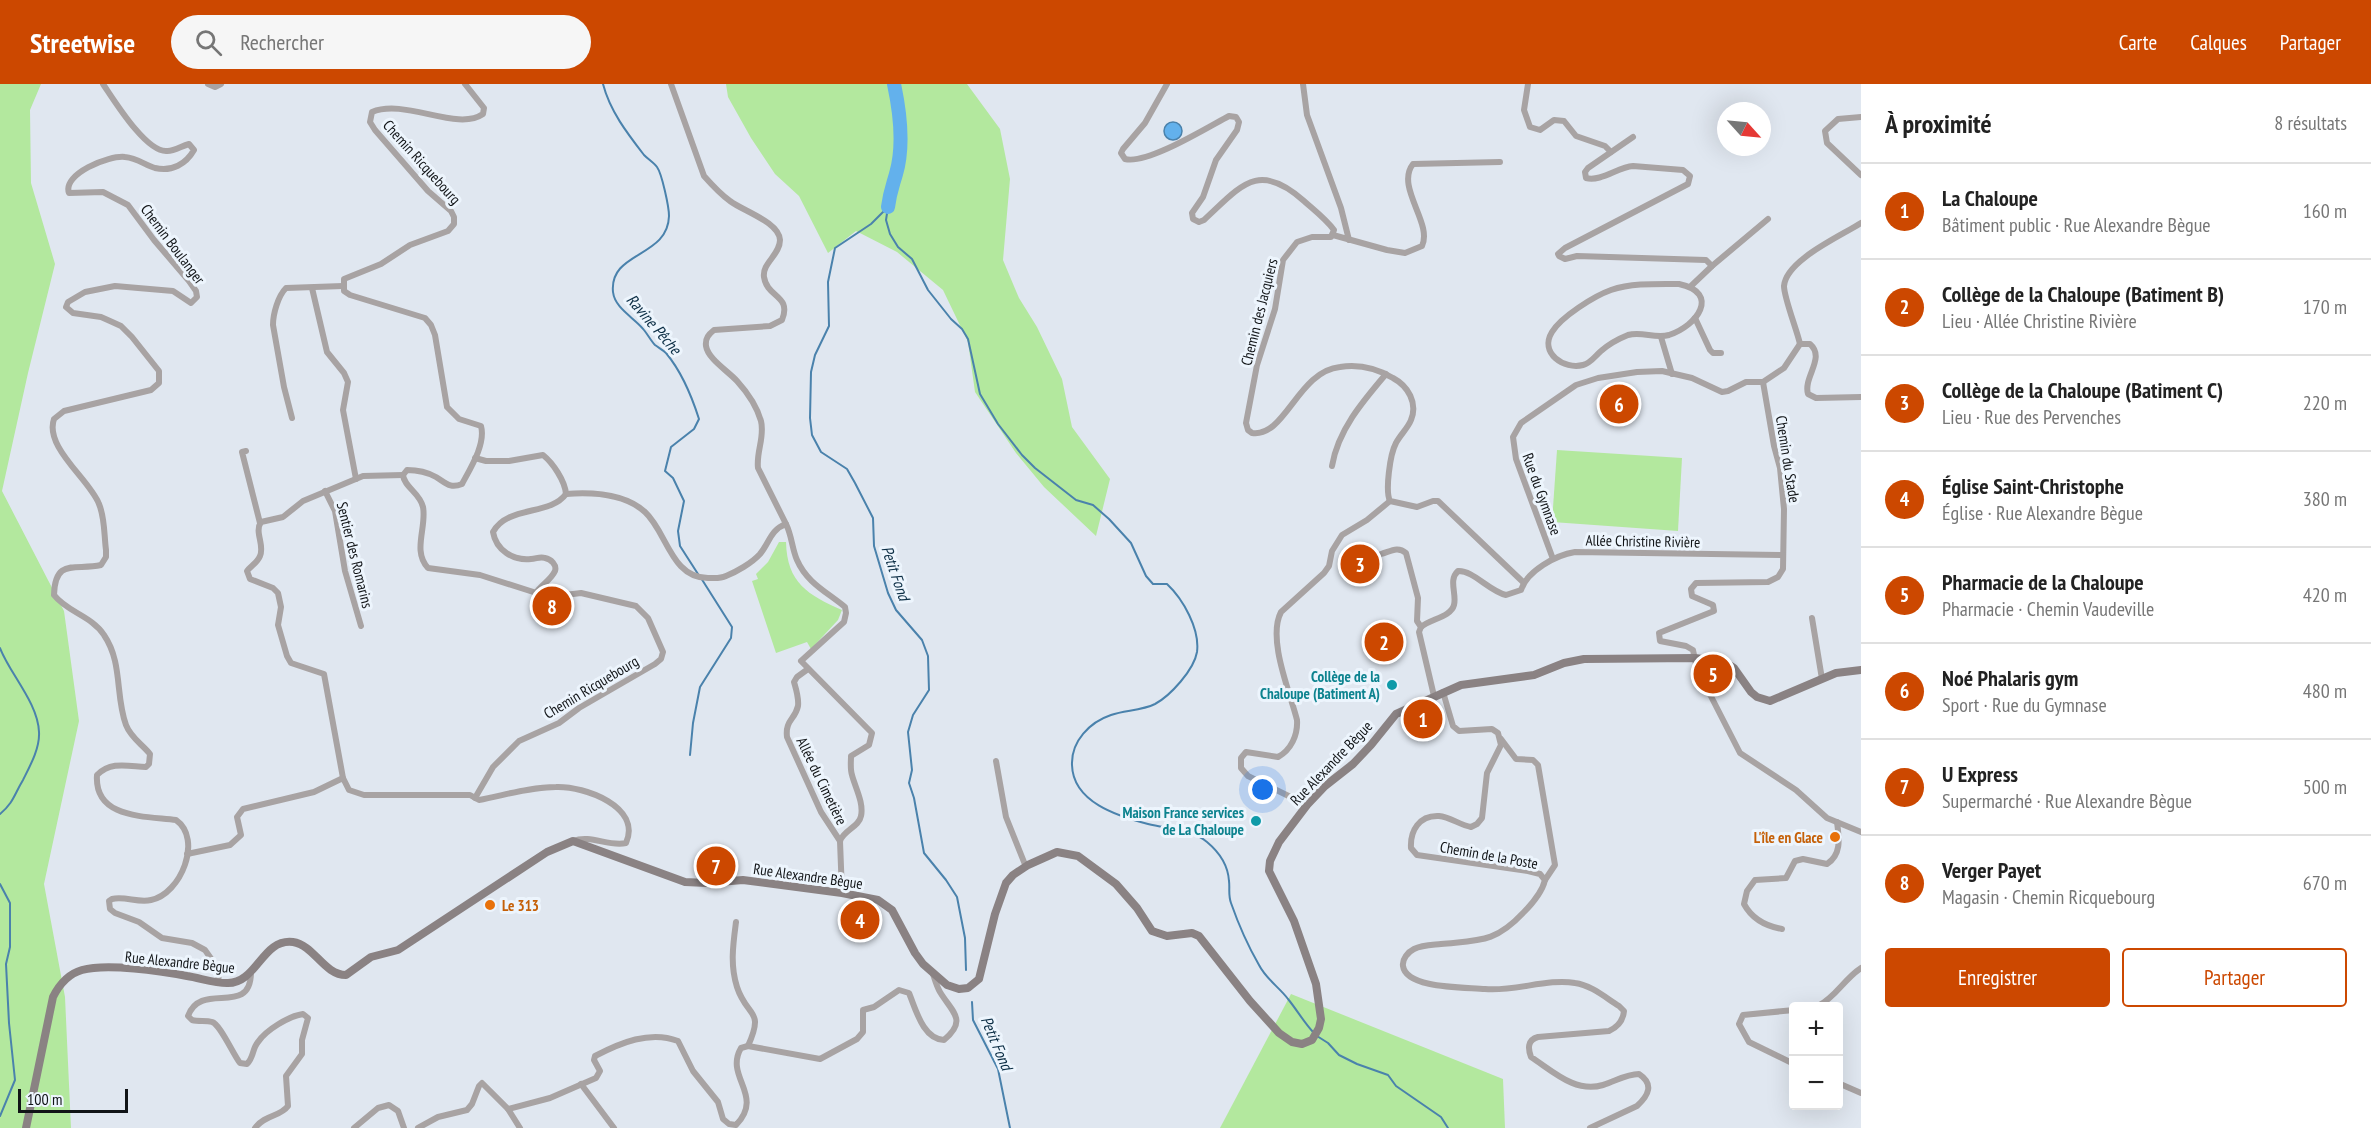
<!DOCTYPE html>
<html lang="fr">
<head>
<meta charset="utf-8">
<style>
	:root { --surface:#fff; --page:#f6f6f6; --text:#222; --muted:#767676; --line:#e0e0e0; --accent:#cc4800 }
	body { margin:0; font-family:"PT Sans Narrow",sans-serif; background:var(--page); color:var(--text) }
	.controls { position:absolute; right:18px; bottom:18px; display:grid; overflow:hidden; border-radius:6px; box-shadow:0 6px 24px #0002 }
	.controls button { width:54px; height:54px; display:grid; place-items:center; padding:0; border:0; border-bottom:2px solid var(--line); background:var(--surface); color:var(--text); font:30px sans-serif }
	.compass { position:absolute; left:1717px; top:18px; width:54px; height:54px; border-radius:50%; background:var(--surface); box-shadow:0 6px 24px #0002; rotate:117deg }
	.scale { position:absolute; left:18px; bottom:15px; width:110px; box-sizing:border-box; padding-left:6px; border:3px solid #111417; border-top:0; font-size:16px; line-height:21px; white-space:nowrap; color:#111417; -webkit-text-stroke:4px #edf5fd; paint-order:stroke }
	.you { position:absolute; left:1263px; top:706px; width:21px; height:21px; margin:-15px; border:4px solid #fff; border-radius:50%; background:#1a73e8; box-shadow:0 0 0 9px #1a73e833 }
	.badge { display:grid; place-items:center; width:39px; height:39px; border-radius:50%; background:var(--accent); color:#fff; font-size:20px; font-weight:700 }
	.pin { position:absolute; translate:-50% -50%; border:3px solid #fff; box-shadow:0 2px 6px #0006 }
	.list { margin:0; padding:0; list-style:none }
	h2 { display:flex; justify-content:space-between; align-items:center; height:78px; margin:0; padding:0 24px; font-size:26px }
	h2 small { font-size:20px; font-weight:400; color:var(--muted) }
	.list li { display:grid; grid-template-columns:39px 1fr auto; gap:18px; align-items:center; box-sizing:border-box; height:96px; padding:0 24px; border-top:2px solid var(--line) }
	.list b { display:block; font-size:22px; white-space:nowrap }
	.list p { margin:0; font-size:20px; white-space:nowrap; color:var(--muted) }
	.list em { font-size:20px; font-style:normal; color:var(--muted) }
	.actions { display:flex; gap:12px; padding:18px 24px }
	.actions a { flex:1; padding:14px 0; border:2px solid var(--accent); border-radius:6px; text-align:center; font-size:21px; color:var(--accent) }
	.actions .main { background:var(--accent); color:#fff }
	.icon { flex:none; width:33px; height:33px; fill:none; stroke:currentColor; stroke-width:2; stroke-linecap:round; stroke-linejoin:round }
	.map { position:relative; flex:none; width:1861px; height:1044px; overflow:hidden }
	header { display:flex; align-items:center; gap:36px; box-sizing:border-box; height:84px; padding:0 30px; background:var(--accent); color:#fff }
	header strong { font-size:28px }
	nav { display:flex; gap:33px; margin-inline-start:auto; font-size:21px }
	.search { width:420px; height:54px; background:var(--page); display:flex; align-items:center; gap:15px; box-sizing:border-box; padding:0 21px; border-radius:33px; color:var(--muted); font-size:22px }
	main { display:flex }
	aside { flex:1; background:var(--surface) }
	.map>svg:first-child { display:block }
	.green { fill:#b3e89e }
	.water { fill:#63b1ec; stroke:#4a82ac; stroke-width:1.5 }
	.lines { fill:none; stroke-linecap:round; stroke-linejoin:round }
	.stream { stroke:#4a82ac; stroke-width:2 }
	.river { stroke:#63b1ec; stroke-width:14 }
	.minor { stroke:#a8a3a3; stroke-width:6 }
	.secondary { stroke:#8a8283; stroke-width:8 }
	.culture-dot { fill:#0f9aa8; stroke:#edf5fd; stroke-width:2 }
	.food-dot { fill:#e8710a; stroke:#edf5fd; stroke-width:2 }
	.labels { text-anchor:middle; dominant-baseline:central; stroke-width:6; stroke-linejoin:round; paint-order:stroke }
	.street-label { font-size:15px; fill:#111417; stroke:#edf5fd }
	.culture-label { font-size:15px; font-weight:bold; fill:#0d838f; stroke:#edf5fd; text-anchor:end }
	.food-label { font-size:15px; font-weight:bold; fill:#c56008; stroke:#edf5fd; text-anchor:end }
	.water-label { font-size:16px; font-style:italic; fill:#0c2e45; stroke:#edf5fd }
</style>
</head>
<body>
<header>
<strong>Streetwise</strong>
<div class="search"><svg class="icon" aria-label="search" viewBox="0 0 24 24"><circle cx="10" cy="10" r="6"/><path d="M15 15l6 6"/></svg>Rechercher</div>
<nav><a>Carte</a><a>Calques</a><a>Partager</a></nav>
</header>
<main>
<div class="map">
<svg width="1861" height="1044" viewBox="0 0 1861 1044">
	<rect width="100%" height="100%" fill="#e0e7f0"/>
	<g class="green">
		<path d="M0,0h41l-11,26 1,73 24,81 -27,109 -26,118 62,120 15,110 -35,163 21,113 6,131h-71z"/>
		<path d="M726,0h241l33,45 10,50 -7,81 16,38 18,29 25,52 10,48 38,52 -14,57 -52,-49 -28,-34 -41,-61 -7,-50 -25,-52 -46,-38 -41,-21 -28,22 -29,-57 -24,-22 -24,-36 -23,-41z"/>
		<path d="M1557,366l125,8 -4,73 -126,-9z"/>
		<path d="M779,458h7c1,41 22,53 56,68l-4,10 -27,29 -4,-7 -31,11 -24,-72 6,-2 -2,-5 12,-12z"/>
		<path d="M1291,910l212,85 2,49h-285z"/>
	</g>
	<circle class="water" cx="1173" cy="47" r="9"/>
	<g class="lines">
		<g class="stream">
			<path d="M603,0c7,27 24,49 41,71 4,4 10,8 13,12 5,7 12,40 12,49 -1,42 -60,35 -56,76 2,17 22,26 31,38 4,5 7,11 11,15 4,3 8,5 11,8 15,18 26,44 33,66l-5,10 -23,18 -6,24 8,7 11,23 -6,30 2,15 18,28"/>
			<path d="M888,123l-2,13 4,14 8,13 14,12 16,31 23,29 11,10 6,10 12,55 18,30 24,31 13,13 41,32 17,5 16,14 22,24 15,33 7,8h14c16,15 33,45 30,68 -3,18 -27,44 -42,52 -14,7 -30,6 -44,11 -21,7 -40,26 -39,50 1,37 45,51 76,59 20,5 42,4 59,18 12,10 21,23 22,39 1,7 -1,14 2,22 7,20 17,43 28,62 7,14 20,22 29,34 9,11 15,22 25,33"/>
			<path d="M888,123l-17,17 -36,24 -7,34 1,44 -14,29 -4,17 -1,46 2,17 9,17 26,17 8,14 18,35 1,28 14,47 8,17 26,30 6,16 1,34 -16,25 -5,17 4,38 -3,13 5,15 10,55 22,27 11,17 8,41 1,32"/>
			<path d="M0,564c10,26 38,55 39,84 1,16 -9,34 -16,48 -9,15 -9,22 -23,34"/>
			<path d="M690,671l3,-32 7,-36 31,-49 1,-11 -31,-49"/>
			<path d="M0,800l10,19v44l-4,17 3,59 6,57 -15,36"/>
			<path d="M972,918l1,18 25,49 12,59"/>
			<path d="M1317,952l11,7 11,12 18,9 31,11 8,11 45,31 7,11"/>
		</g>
		<path class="river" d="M888,123c2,-15 4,-19 8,-33 8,-27 4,-62 -2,-90"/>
		<g class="minor">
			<path d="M103,0c11,16 42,67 63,67 8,1 15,-5 23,-7l5,6c-8,14 -22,22 -39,18 -10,-3 -18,-10 -30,-11 -16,-2 -63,17 -56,36l34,-1 25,13 26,35 35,41 7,10 1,6 -6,6 -18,-12 -58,-5 -30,6 -17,10 -2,5 7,6 28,4 9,4 11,5 11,11 27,34v12l-8,7 -87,21 -10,8c-10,28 36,61 45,85 6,14 5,31 7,46v7l-5,8c-25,6 -46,-8 -47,30 13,17 38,21 50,40 19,28 11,60 22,90 5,13 16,19 24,29l-1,10 -3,3c-19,-1 -35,-6 -49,8 -3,44 49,41 79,45 27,19 5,74 -25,80 -13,3 -26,-4 -39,-1l-3,2 1,8 5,4 24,9 23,16 30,5 13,7 14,20 -1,13"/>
			<path d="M208,0l7,3 6,-3"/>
			<path d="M671,0l33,92c8,9 16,18 26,25 13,10 49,21 50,39 0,15 -18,23 -16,37 3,21 28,18 18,43l-12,6 -56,4c-5,4 -9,8 -8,16 2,13 22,25 31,35 10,11 20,26 24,40 4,16 -5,31 -3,47l28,56"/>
			<path d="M1167,0l-22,39 -22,26 -2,4 4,6c22,6 83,-32 104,-43l7,1 3,5 -2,8 -21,30 -13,37 -11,16 1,6 6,3 5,-2c37,-34 54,-60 100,-19 10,9 22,18 30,29l-3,7h-19l-15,5 -14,18 -8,49 -18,56 -11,58 2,7 4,3c33,5 46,-62 88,-66 19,-3 36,1 53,11 15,8 25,25 18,42 -3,8 -11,15 -15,23 -6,11 -11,48 -6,58l27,6 16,-6h5l85,81"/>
			<path d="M1303,0l4,31 34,93 8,32"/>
			<path d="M1528,0l-4,26 6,17 10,3 14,-10 10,1 12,15 29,10 6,6"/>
			<path d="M1861,33l-23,2 -13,12 2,12 34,32"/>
			<path d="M1633,53l-45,31 -3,4 1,6c15,4 32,-11 47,-12l50,4 7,6 -2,8 -123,64 -7,6 1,2 6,3 12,-3 129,4 6,6 -21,20"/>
			<path d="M1333,151l54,15 18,3 17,-7c11,-23 -27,-59 -9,-82l87,-2"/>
			<path d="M1712,182l56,-47"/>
			<path d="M1679,200c42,9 18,42 -10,51 -14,4 -27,-4 -41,0 -10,4 -19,9 -27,16 -6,5 -10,12 -18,14 -19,5 -44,-12 -31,-33 9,-15 42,-36 59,-42 21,-7 45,-6 68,-6z"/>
			<path d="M312,204l15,64 17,21 4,9 -5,28 13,69"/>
			<path d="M1695,234l15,32 3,3h8"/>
			<path d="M1661,253l11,37"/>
			<path d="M1800,260c-3,-14 -16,-46 -16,-58 2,-26 57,-50 77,-63"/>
			<path d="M1763,298l11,64 6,22 4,41 -1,60 -5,8 -10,5 -72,1 -5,6 1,7 21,9 1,6 -55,22 1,8 26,5 7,4 4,19 43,84 56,37 31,28 34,14"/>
			<path d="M1763,298l21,-14 16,-24h10c16,14 -7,33 -2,50l8,4 45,-1"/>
			<path d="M292,334l-8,-31 -11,-62c0,-11 5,-29 13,-37l57,-2"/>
			<path d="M246,367l-4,1 18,71"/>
			<path d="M475,374l11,3h23l34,-6c10,8 22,26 23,39"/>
			<path d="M1332,382c6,-36 31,-65 54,-92"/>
			<path d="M403,391l4,-5c10,0 20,2 29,7 10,6 14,12 26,7 8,-15 24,-40 19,-58l-22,-7 -12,-12 -12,-72 -4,-10 -6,-7 -75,-23 -6,-4v-12l37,-15 29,-19 38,-14 6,-7v-7l-3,-6 -23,-20 -53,-61 -5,-8 2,-10c33,-14 85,20 111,2l1,-6 -19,-24"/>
			<path d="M403,391c1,12 17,18 20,32 4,20 -11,44 5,61l52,7 69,22 32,-4 55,13 12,12 15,34 -2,7 -6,5 -76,44 -20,15 -40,18 -26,26 -18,31"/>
			<path d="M325,407l10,20 10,60 16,55"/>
			<path d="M566,410c26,-2 59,0 79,18 22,20 26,66 63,66 6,0 12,1 18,-2 10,-4 26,-13 34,-22 10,-12 10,-24 26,-30 6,12 6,25 11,36 10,23 30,32 48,47l1,6 -2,9 -43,39 71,72 -3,12 -18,11c0,6 -1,13 1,19 3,12 12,28 9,41 -2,11 -17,14 -21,25l2,52"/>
			<path d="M1381,470c10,-3 17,-8 25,-1l12,45 -1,23 4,6 -2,5 15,64"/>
			<path d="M1553,475l-37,-100 -3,-22 8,-14 55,-38 22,-7 39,-6 25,-1 30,7 30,14 6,-1 18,-9h17"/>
			<path d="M536,509c5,-8 15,-13 19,-22 2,-6 -4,-12 -10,-13 -5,-2 -9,1 -14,1 -18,2 -35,-9 -38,-27 15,-27 57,-16 73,-38"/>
			<path d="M1812,534l10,61"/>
			<path d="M1421,543c9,-8 30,-10 33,-22 3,-11 -6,-25 4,-34 15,-1 31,20 48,24l15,-5c6,-19 35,-35 54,-38l208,3"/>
			<path d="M808,585l-11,8 -3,5c2,7 5,16 4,24 -3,14 -13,14 -11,31l34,75 19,29"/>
			<path d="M1443,608l10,34 6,5 33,-2 6,4 3,12 -14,28 -5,45 -5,6 -6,3c-11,-2 -21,-10 -32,-11 -20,-1 -29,15 -28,32l6,7 111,16 12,3 5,6c-3,13 -13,24 -22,33 -28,30 -44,27 -82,31 -9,1 -19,1 -27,5 -6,3 -12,10 -11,17 3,23 63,21 82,23 29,3 63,-11 90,-6 16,2 31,15 44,23l5,5c-1,10 -6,16 -15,20l-71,6c-11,3 -10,12 -7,20 23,15 44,36 72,28 13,-4 23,-11 36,-11 15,10 10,21 -2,32l-47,22"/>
			<path d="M1501,655l15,20 17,1 5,5 17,100 -10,15"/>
			<path d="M996,677l10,56 20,50"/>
			<path d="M343,694l-19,-104 -33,-11 -4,-7 -9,-31 3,-18 -3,-14 -5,-5 -23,-9 -3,-8c4,-5 11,-9 13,-15 5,-11 -6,-24 1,-34l22,-5 20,-16 60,-25 40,-1"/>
			<path d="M1307,721l-59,-29 -7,-8v-10l5,-6 32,5c13,-7 20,-22 19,-37 -7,-28 -30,-81 -16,-108l43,-39 5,-7 3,-15 10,-16 25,-15 23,-19"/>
			<path d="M187,770l43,-9 11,-10 -4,-18 6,-8 71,-17 29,-14 6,12 15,5h106l9,5c26,-5 51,-13 77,-13 29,-1 86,20 70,56 -18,4 -35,-9 -53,-2"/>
			<path d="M736,838c-3,23 -6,43 1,65 10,31 28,21 11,59"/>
			<path d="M1782,845c-17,-3 -30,-10 -38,-25l3,-13 8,-11 31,-2 9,-17 8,-2 24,5c15,-10 12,-26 10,-42"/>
			<path d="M251,889c-1,45 -50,7 -63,43l4,4c7,2 14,0 20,2 8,2 21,32 28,41l7,1c7,-7 5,-15 11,-22 8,-12 31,-26 45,-28l5,4 -6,22v14l-16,22 2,30c-8,11 -22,8 -33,22"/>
			<path d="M1818,922c18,-9 26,-27 43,-38"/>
			<path d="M1794,926l-51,5 -4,9 10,18 45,22"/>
			<path d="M748,962l72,13 37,-20 6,-7v-22l11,-3 25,-17 10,3c7,17 14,46 35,47 24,-20 8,-28 -4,-48 -3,-5 -5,-12 -7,-18"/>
			<path d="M1838,999l23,10"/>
			<path d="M581,1000l33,44"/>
			<path d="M508,1025l12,19"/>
			<path d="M354,1044l24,-20 11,-3 9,6 6,17"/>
			<path d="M418,1044l20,-11 29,-7 5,-6 7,-18 3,-3 26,26 42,-11 46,-20 4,-7 -6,-11 1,-4c25,-13 55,-26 83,-15l15,30 25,31 5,17 6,5 7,1c29,-30 -12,-48 5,-77l7,-2"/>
		</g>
		<path class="secondary" d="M26,1044l27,-131c6,-12 15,-23 29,-27 25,-7 79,1 105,6 13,2 27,7 40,7 30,1 35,-45 66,-41 21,3 31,33 53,33l25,-18 27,-7 149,-98 26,-11 112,41 22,1 36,-3 99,13 36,7 14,10 23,43 8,11 24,21 12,4 9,-1 11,-9 16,-65 11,-31 7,-8 15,-10 29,-13 21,4 38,28 21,24 15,23 15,5 25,-3 7,3 51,65 29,32 13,9 10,2 10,-4 7,-12 2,-9 -5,-35 -22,-63 -25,-50 1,-10 9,-19 28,-37 18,-19 28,-22 18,-19 25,-31 65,-29 73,-10 30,-12 20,-4 111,-1 30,4 9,6 17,24 6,5 13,4 66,-28 25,-3"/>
	</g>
	<g class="culture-dot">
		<circle cx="1392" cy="601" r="6"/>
		<circle cx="1256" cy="737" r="6"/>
	</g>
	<g class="food-dot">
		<circle cx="1835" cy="753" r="6"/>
		<circle cx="490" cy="821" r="6"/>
	</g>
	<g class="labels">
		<g class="street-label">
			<text transform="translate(422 78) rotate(48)">Chemin Ricquebourg</text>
			<text transform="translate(173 160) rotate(53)">Chemin Boulanger</text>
			<text transform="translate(1259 228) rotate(-76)">Chemin des Jacquiers</text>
			<text transform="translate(1788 375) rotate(81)">Chemin du Stade</text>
			<text transform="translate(1542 410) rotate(70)">Rue du Gymnase</text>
			<text transform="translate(1643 457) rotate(1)">Allée Christine Rivière</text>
			<text transform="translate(355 471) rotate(76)">Sentier des Romarins</text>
			<text transform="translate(591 603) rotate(-31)">Chemin Ricquebourg</text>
			<text transform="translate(1331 679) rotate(-46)">Rue Alexandre Bègue</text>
			<text transform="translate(822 697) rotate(64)">Allée du Cimetière</text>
			<text transform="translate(1489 771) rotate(10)">Chemin de la Poste</text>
			<text transform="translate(808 792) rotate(8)">Rue Alexandre Bègue</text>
			<text transform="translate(180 878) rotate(6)">Rue Alexandre Bègue</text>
		</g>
		<g class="culture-label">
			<text x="1380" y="592">Collège de la<tspan x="1380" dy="17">Chaloupe (Batiment A)</tspan></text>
			<text x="1244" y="728">Maison France services<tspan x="1244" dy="17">de La Chaloupe</tspan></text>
		</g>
		<g class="food-label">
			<text x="1823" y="753">L'île en Glace</text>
			<text x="502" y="821" text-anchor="start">Le 313</text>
		</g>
		<g class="water-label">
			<text transform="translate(654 240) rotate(49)">Ravine Pêche</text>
			<text transform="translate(896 489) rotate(71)">Petit Fond</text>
			<text transform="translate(997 959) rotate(67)">Petit Fond</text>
		</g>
	</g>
</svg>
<div class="controls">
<button>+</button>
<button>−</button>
</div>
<svg class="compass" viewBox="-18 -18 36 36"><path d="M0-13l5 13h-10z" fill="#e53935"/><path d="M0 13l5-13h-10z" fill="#767676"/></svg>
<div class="scale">100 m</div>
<div class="you"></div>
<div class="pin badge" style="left:1423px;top:635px">1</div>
<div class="pin badge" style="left:1384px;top:558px">2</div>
<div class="pin badge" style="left:1360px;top:480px">3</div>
<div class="pin badge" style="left:860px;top:836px">4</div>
<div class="pin badge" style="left:1713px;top:590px">5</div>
<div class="pin badge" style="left:1619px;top:320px">6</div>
<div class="pin badge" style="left:716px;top:782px">7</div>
<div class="pin badge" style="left:552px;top:522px">8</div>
</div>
<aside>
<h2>À proximité<small>8 résultats</small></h2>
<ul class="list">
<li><span class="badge">1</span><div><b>La Chaloupe</b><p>Bâtiment public · Rue Alexandre Bègue</p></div><em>160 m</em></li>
<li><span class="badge">2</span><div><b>Collège de la Chaloupe (Batiment B)</b><p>Lieu · Allée Christine Rivière</p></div><em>170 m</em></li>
<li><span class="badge">3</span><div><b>Collège de la Chaloupe (Batiment C)</b><p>Lieu · Rue des Pervenches</p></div><em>220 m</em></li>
<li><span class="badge">4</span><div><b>Église Saint-Christophe</b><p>Église · Rue Alexandre Bègue</p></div><em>380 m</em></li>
<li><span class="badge">5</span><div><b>Pharmacie de la Chaloupe</b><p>Pharmacie · Chemin Vaudeville</p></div><em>420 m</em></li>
<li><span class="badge">6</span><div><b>Noé Phalaris gym</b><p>Sport · Rue du Gymnase</p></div><em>480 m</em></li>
<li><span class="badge">7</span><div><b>U Express</b><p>Supermarché · Rue Alexandre Bègue</p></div><em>500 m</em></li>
<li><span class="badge">8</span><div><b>Verger Payet</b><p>Magasin · Chemin Ricquebourg</p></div><em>670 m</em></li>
</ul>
<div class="actions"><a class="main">Enregistrer</a><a>Partager</a></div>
</aside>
</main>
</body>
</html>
